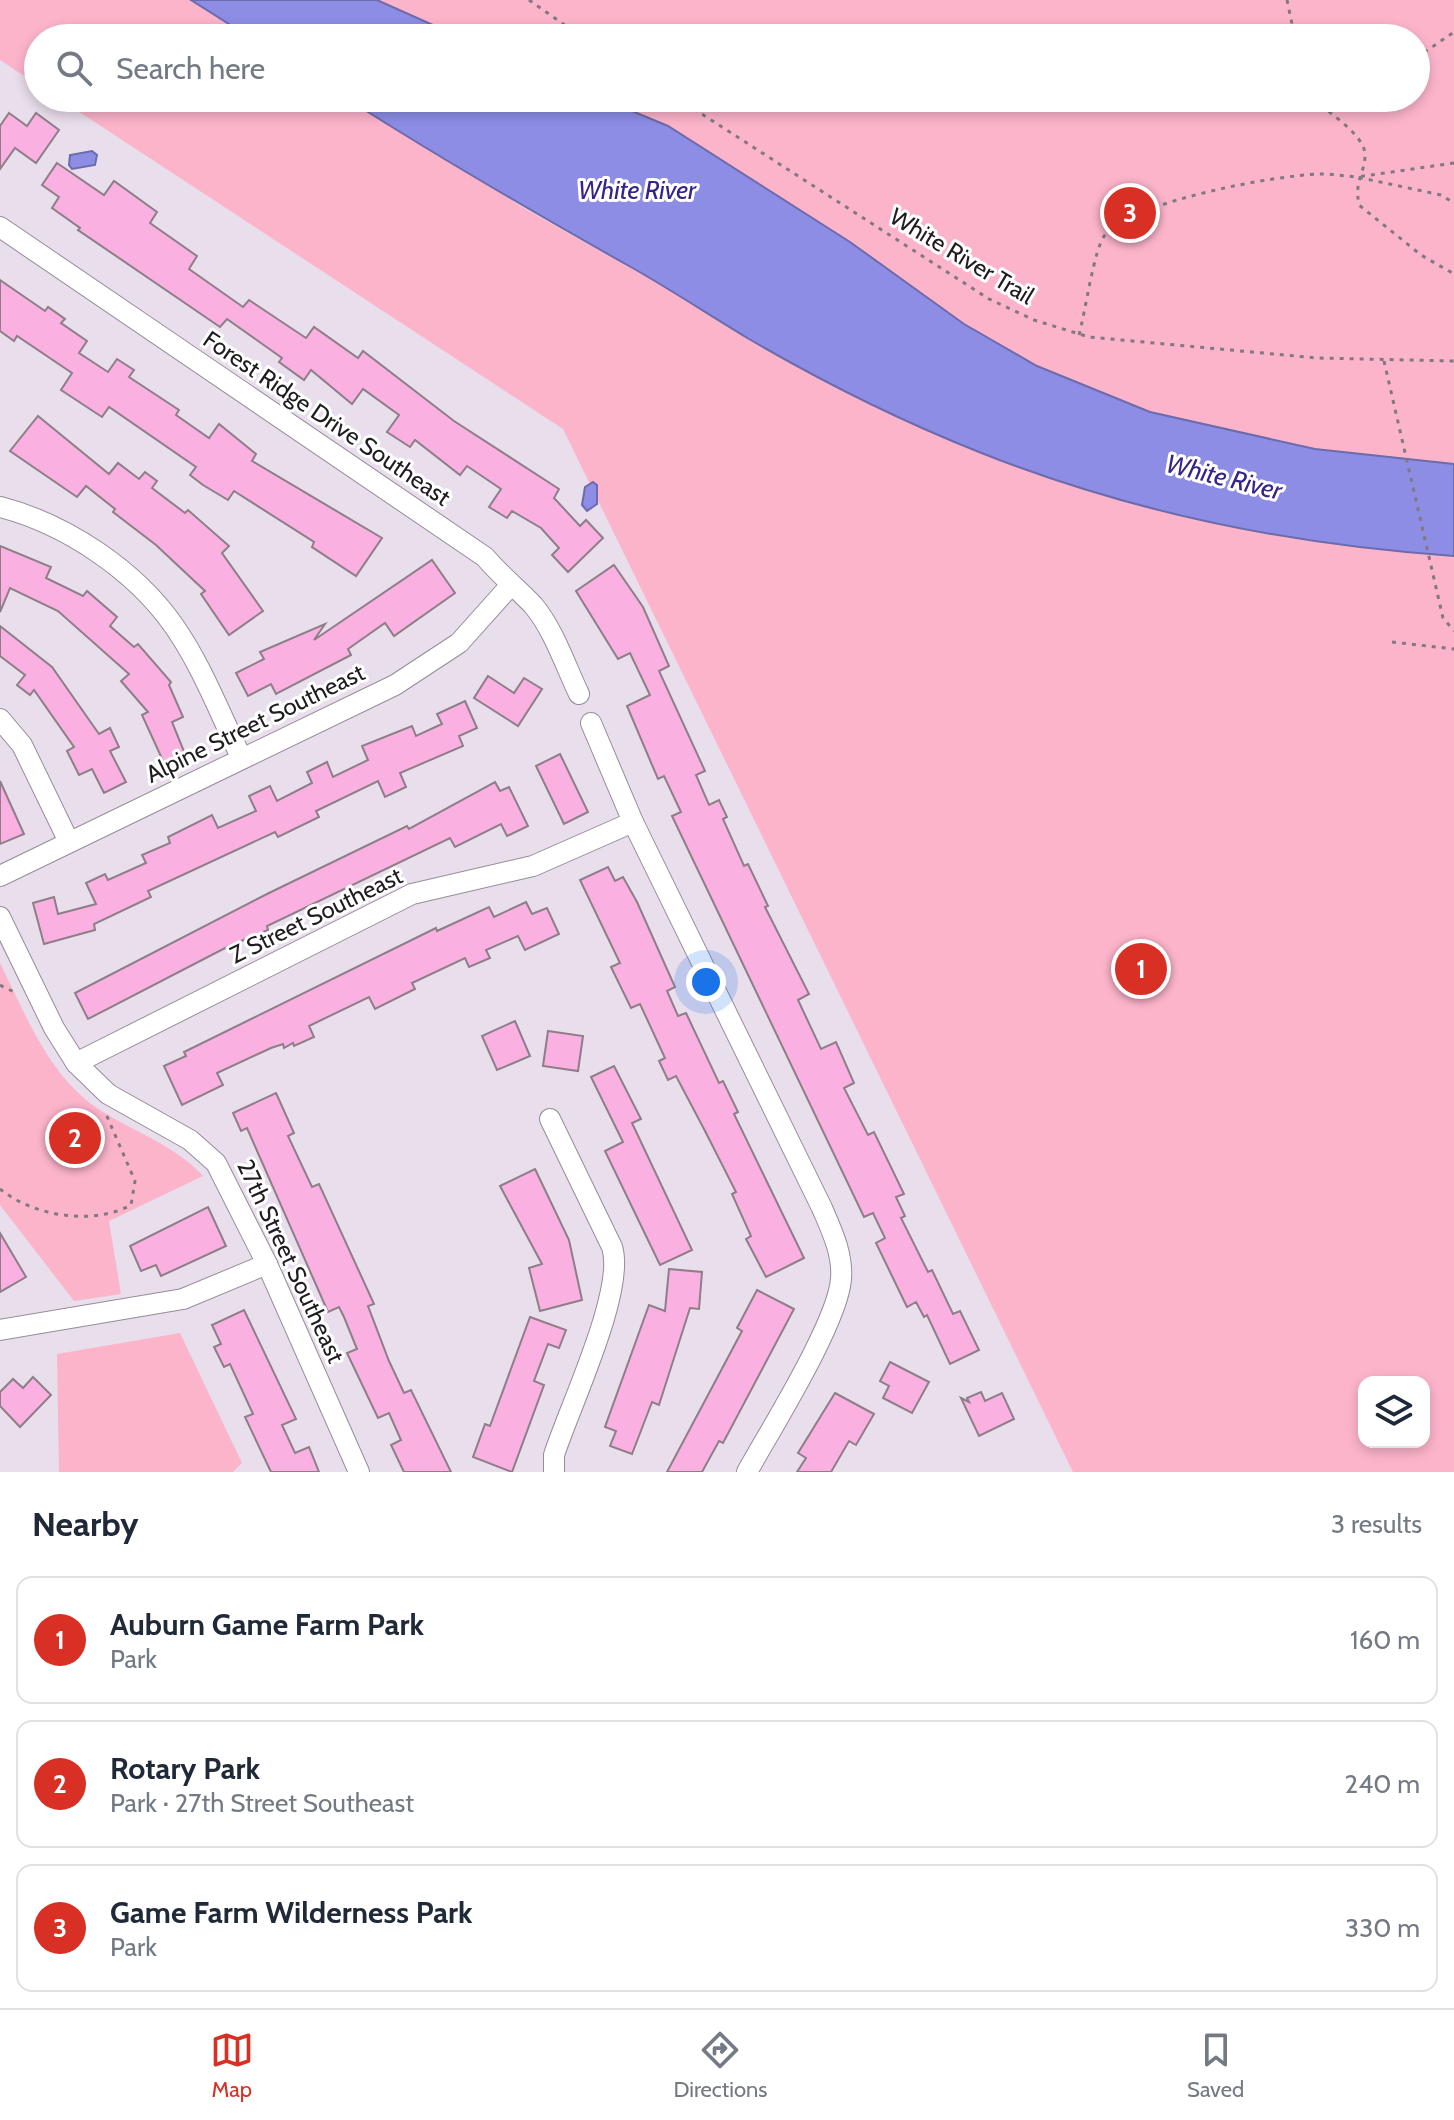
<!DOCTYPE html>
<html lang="en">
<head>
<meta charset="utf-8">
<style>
	:root { --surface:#fff; --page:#f2f2f3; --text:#1f2937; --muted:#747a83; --line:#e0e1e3; --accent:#d93025 }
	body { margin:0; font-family:Cabin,sans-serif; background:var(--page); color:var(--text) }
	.controls { position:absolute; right:24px; bottom:24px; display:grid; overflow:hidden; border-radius:16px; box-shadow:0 4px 12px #0003 }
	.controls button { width:72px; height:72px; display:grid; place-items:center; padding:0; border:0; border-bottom:2px solid var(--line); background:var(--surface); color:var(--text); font:40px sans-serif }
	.you { position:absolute; left:706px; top:982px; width:28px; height:28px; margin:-20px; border:6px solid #fff; border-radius:50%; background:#1a73e8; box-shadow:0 0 0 12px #1a73e833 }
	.badge { display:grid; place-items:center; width:52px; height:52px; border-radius:50%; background:var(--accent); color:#fff; font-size:26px; font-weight:700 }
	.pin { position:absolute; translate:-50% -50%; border:4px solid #fff; box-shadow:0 2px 8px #0006 }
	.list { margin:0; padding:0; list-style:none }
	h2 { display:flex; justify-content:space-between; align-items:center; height:104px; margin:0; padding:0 32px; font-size:34px }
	h2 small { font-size:26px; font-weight:400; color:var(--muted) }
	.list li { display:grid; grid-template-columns:52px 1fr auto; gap:24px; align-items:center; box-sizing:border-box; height:128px; margin:0 16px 16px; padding:0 16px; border:2px solid var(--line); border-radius:16px }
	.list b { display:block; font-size:30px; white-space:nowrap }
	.list p { margin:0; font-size:26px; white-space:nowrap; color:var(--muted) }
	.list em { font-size:26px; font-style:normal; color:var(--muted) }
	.icon { flex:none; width:44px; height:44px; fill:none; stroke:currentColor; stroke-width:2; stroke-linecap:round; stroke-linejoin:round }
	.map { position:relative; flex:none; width:1454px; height:1472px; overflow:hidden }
	.search { position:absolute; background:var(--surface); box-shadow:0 4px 12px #0003; left:24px; right:24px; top:24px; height:88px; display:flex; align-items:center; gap:20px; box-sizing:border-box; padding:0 28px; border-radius:44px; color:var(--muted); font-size:30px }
	.sheet { height:536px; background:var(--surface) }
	nav { display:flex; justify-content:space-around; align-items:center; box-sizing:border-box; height:112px; border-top:2px solid var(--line); background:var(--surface); font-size:22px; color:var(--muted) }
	nav a { display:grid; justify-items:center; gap:4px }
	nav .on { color:var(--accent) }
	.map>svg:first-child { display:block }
	.green { fill:#fcb4cb; fill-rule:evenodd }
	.water { fill:#8d8de6; stroke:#6c6bab; stroke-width:2 }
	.building { fill:#fab1e1; stroke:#8d7e87; stroke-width:2 }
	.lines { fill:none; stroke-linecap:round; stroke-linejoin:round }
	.street-casing { stroke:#968c98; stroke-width:22 }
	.path { stroke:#807981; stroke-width:3; stroke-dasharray:4 6; stroke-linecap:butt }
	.street { stroke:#fff; stroke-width:20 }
	.labels { text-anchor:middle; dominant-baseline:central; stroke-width:6; stroke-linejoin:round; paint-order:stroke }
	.street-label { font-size:24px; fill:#1f1c20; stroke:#fff }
	.water-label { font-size:26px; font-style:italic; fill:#352389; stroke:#fff }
</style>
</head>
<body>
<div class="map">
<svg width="1454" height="1472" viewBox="0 0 1454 1472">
	<rect width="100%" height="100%" fill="#e9deeb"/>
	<g class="green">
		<path d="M0,0h191l60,38h-213v47l-38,-25z"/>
		<path d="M377,0h1077v464l-139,-15 -165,-37 -113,-46 -73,-42 -114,-82 -182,-116 -67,-28h815v-60h-954z"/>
		<path d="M58,98h288l183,113 335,188 114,53 103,36 88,25 121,24 164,19v916h-381l-510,-1043zM1364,1382h60v60h-60z"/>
		<path d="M0,963c25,50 47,109 94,143 36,25 79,37 109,70l-94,45 12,73 -47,7 -74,-96z"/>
		<path d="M180,1333l62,130 -9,9h-174l-2,-118z"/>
	</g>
	<g class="water">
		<path d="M191,0h186l85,38h-211z"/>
		<path d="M346,98h255l67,28 182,116 114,82 73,42 113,46 165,37 139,15v92c-161,-11 -325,-44 -475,-104 -78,-31 -158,-71 -230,-113 -40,-24 -79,-50 -120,-73 -96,-54 -191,-109 -283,-168z"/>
		<path d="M92,151l5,4 -2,10 -23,4 -3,-4 1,-10z"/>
		<path d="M593,482l4,3v19l-10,7 -5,-6 3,-18z"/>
	</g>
	<g class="building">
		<path d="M9,113l18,13 9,-13 23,17 -23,33 -21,-15 -15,21v-43z"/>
		<path d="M57,163l47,32 10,-14 43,31 -7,11 47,33 -8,13 54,38 6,-7 57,38 8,-11 44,31 5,-7 91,70 105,68 -5,9 26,28 6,-6 17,18 -35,34 -16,-17 7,-7 -18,-20 -29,-17 -5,7 -18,-11 12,-18 -34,-23 -7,9 -45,-35 -5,7 -23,-15 12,-17 -36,-26 -11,15 -41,-34 -7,10 -25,-18 3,-4 -55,-39 -7,8 -142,-97 2,-2 -28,-20 7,-11 -17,-12z"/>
		<path d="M0,280l45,31 3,-4 17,12 -4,4 26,18 -8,12 29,19 9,-13 17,11 -5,7 50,33 -3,5 33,23 10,-14 37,30 -4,7 130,77 -26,38 -44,-29 2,-5 -80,-51 -6,9 -25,-15 -13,-10 6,-8 -87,-60 -7,10 -41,-27 11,-17 -55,-37 -3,5 -14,-10z"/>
		<path d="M38,416l71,58 9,-11 21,16 6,-7 12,9 -5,7 33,25 3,-3 41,36 -7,7 41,58 -34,24 -28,-41 4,-3 -49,-46 -43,-33 2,-3 -29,-23 -9,11 -67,-46z"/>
		<path d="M0,546l51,21 -5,11 37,18 4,-5 30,26 -7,9 24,21 4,-3 33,38 -2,3 14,32 -11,5 13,32 -21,9 -22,-48 6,-3 -27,-31 8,-7 -71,-63 -48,-23 -10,24z"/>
		<path d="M432,560l23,33 -61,43 -9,-13 -37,26 3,6 -75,39 -5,-10 -23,12 -12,-23 28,-14 -4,-7 65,-28 -11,16z"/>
		<path d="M614,565l29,42 26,59 -10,5 46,100 -9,4 13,30 10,-5 8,17 -4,2 21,47 4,-2 20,42 -3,1 44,87 -11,6 23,49 15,-7 18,41 -10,5 24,47 6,-3 30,62 -8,3 9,19 -4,2 27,54 4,-2 21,44 7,-3 19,39 -29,14 -23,-49 -3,2 -8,-15 -9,5 -31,-64 9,-5 -12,-25 -9,4 -192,-401 9,-4 -17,-36 -6,3 -31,-73 23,-11 -20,-42 -12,6 -42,-68z"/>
		<path d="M0,626l52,41 47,67 11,-6 9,19 -9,4 16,31 -22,11 -12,-24 -13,6 -12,-24 7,-4 -40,-57 -4,5 -13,-10 8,-10 -25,-19z"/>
		<path d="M488,676l26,17 10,-15 18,11 -24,37 -44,-28z"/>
		<path d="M465,701l12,27 -18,8 4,10 -63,27 6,14 -21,10 -7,-16 -62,30 3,6 -41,20 -3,-5 -127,59 3,6 -57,27 1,6 -51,14 -11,-41 21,-6 4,17 38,-10 -10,-21 19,-9 3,6 38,-17 -4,-8 28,-12 -2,-6 44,-22 6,13 38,-17 -7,-15 21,-10 7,15 35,-18 -5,-11 20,-10 6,15 35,-17 -6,-14 50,-20 4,10 26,-12 -5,-10z"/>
		<path d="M560,754l28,58 -24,12 -28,-58z"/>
		<path d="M0,781l24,53 -24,10z"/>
		<path d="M495,782l5,9 9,-4 19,39 -21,10 -6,-12 -46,23 -5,-9 -183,88 1,4 -39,16 -141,73 -13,-26 194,-100 138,-67 2,3z"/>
		<path d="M608,867l7,14 8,-4 14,25 38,85 -8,4 11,25 8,-3 33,70 4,-2 15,31 -4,2 70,144 -38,19 -20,-38 5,-3 -19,-42 4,-2 -32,-63 -28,-53 -8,4 -9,-19 6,-3 -25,-54 -9,4 -20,-41 9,-4 -40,-83z"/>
		<path d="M526,902l6,12 15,-6 12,26 -34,16 -7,-14 -32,14 4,8 -21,9 -4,-9 -53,25 3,6 -40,20 -6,-12 -60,29 5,11 -20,9 -1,-3 -9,5 -1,-4 -12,4 -54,25 6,12 -41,20 -18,-39 22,-10 -2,-4 252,-124 1,3 52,-24 5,10z"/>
		<path d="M515,1021l15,35 -33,14 -15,-34z"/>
		<path d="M548,1031l35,5 -5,35 -35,-5z"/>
		<path d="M614,1066l27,53 -9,4 60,127 -32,15 -55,-114 18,-9 -32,-65z"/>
		<path d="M276,1093l18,40 -6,3 24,51 7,-3 55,120 -6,2 21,55 15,32 7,-3 40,82h-47l-13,-27 10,-5 -12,-27 -11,5 -31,-65 10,-4 -13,-32 -5,-10 -11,5 -81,-184 -6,3 -8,-18z"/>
		<path d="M535,1169l34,71 13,60 -42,11 -11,-43 13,-4 -42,-78z"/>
		<path d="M208,1207l18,39 -65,30 -5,-11 -15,6 -11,-25z"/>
		<path d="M0,1233l26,44 -26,15z"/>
		<path d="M669,1269l33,3 -3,37 -9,-1 -31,97 -7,-3 -20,52 -22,-8 6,-15 -11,-4 44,-122 16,6z"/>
		<path d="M757,1290l37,19 -71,134 -4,-2 -17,31h-35l75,-141 -5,-3z"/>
		<path d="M244,1310l52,109 -14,6 13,28 14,-6 10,25h-48l-26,-55 8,-3 -23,-50 -6,3 -10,-20 7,-3 -9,-19z"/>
		<path d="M530,1317l36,13 -7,18 -11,-4 -14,37 10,4 -32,87 -39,-15 12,-33 5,2z"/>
		<path d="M890,1362l39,20 -17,31 -29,-15 6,-12 -9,-5z"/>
		<path d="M33,1377l18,18 -31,32 -20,-21v-14l13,-13 10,9z"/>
		<path d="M981,1392l4,9 17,-8 12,26 -35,17 -18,-38 8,4 -2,-4z"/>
		<path d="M835,1393l39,21 -18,31 -7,-4 -18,31h-34l9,-14 -8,-5z"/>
	</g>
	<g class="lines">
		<g class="street-casing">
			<g id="street">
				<path d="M0,227l485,330c15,18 33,32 48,48 21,25 32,60 46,89"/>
				<path d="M0,507c66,17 135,63 174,119 28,40 46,88 67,131"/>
				<path d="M0,719l22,26 47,97"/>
				<path d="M591,723l42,99 189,386c10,23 21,46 19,71 -3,43 -70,150 -94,193"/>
				<path d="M0,876l395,-191 64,-42 51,-57"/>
				<path d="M0,917l54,111 22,35 32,31 82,46 26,23 51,101 92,208"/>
				<path d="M76,1063l336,-169 121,-28 100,-44"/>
				<path d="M550,1119l62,128c14,43 -43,161 -58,208v17"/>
				<path d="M0,1330l183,-31 84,-35"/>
			</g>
		</g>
		<g class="path">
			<path d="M529,0l54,38"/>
			<path d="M1287,0l8,38"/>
			<path d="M1293,31h28l16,7"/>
			<path d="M1416,58l38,-26"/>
			<path d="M677,98l312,201 45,21 55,17 228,21 137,3"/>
			<path d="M1314,98c13,15 51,36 51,57 0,19 -11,24 -6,50l62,50 33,19"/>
			<path d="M1454,163l-97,14 84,18 13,8"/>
			<path d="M1079,335c6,-21 15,-87 26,-100 29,-34 170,-60 216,-61 12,0 24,2 36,3"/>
			<path d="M1384,361l59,257 11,13"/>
			<path d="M1392,642l62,7"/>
			<path d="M0,985l14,7"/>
			<path d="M0,1189c33,27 92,37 131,16l4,-24 -29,-67"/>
		</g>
		<use href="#street" class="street"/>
	</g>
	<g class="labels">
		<g class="street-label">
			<text transform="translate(962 256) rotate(31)">White River Trail</text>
			<text transform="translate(327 418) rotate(34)">Forest Ridge Drive Southeast</text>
			<text transform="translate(255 723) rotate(-26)">Alpine Street Southeast</text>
			<text transform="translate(316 915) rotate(-26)">Z Street Southeast</text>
			<text transform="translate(291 1261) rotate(65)">27th Street Southeast</text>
		</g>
		<g class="water-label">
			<text x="637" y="190">White River</text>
			<text transform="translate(1224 477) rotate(14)">White River</text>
		</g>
	</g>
</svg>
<div class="controls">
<button><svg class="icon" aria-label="layers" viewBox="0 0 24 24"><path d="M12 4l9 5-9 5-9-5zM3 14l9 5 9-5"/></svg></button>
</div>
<div class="you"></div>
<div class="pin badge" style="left:1141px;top:969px">1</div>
<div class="pin badge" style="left:75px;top:1138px">2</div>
<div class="pin badge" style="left:1130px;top:213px">3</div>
<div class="search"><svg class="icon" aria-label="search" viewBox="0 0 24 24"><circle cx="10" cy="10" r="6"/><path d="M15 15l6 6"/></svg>Search here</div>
</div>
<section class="sheet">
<h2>Nearby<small>3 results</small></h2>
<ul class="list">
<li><span class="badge">1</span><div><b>Auburn Game Farm Park</b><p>Park</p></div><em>160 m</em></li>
<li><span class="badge">2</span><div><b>Rotary Park</b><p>Park · 27th Street Southeast</p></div><em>240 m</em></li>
<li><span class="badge">3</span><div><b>Game Farm Wilderness Park</b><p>Park</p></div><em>330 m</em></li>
</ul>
</section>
<nav>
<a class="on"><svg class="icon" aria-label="map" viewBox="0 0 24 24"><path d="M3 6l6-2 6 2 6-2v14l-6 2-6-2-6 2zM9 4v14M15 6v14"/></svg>Map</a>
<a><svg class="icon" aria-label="directions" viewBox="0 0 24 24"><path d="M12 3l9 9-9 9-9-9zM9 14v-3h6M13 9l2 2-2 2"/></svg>Directions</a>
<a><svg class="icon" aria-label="saved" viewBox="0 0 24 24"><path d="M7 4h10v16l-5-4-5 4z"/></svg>Saved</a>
</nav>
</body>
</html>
